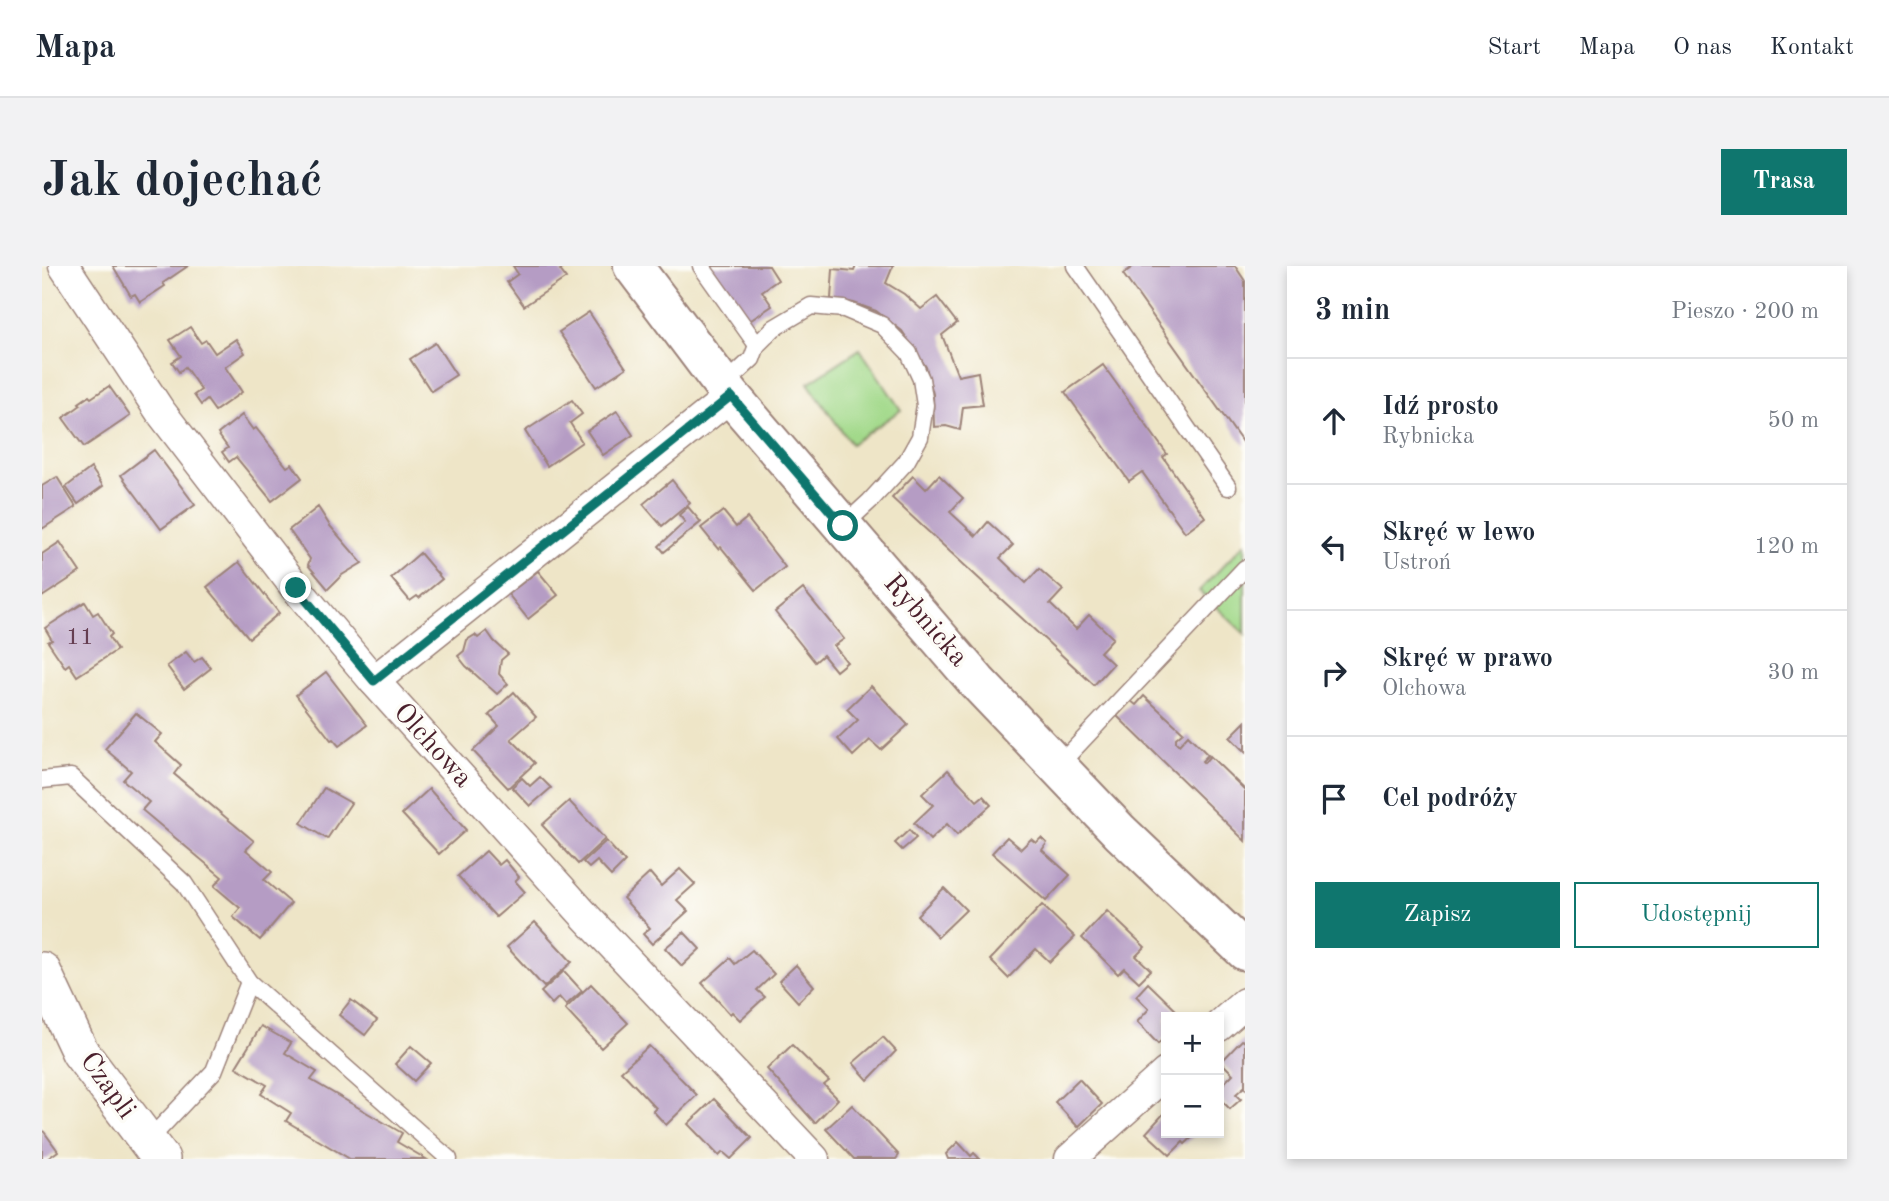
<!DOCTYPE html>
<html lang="pl">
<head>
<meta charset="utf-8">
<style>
	:root { --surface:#fff; --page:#f2f2f3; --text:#1f2937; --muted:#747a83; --line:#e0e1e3; --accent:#0f766e }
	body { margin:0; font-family:"Old Standard TT",serif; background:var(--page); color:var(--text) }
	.controls { position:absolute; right:21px; bottom:21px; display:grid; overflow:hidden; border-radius:0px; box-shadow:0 4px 10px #0003 }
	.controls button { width:63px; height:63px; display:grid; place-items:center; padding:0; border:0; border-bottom:2px solid var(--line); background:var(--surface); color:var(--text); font:35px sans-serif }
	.stop { position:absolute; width:21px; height:21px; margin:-16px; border:5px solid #0f766e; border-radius:50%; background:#fff }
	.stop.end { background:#0f766e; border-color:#fff; box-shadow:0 2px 7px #0008 }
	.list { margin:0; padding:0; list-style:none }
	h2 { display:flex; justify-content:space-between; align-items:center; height:91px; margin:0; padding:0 28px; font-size:30px }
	h2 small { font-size:23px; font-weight:400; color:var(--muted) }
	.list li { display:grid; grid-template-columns:46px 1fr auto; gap:21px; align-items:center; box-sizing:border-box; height:126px; padding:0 28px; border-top:2px solid var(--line) }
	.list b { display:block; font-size:26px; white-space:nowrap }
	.list p { margin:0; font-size:23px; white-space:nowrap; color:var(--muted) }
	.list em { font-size:23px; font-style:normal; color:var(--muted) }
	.actions { display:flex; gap:14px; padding:21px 28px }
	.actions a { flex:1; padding:16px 0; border:2px solid var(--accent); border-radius:0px; text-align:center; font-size:24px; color:var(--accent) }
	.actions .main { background:var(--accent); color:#fff }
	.icon { flex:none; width:38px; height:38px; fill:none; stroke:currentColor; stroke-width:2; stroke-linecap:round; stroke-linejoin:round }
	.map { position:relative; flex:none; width:1203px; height:893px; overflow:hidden; border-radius:0px }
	header { display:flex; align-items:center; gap:42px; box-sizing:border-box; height:98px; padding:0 35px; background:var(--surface); border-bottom:2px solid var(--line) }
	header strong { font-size:33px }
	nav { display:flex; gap:38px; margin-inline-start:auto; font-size:24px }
	.intro { display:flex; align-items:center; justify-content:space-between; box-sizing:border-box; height:168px; padding:0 42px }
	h1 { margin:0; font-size:49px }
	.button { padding:18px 32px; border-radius:0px; background:var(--accent); color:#fff; font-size:24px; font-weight:700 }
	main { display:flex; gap:42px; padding:0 42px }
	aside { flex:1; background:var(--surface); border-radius:0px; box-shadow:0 4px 10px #0003 }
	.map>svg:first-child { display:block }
	.green { fill:#a2d98a; stroke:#767c5a; stroke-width:2 }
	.building { fill:#b59cc4 }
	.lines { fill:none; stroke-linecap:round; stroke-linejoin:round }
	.service-casing { stroke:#9c8279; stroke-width:19 }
	.minor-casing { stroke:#9c8279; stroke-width:33 }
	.tertiary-casing { stroke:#9c8279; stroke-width:40 }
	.secondary-casing { stroke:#9c8279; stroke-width:42 }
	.service { stroke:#fff; stroke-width:16 }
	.minor { stroke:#fff; stroke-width:30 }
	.tertiary { stroke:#fff; stroke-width:37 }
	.secondary { stroke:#fff; stroke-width:38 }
	.route { stroke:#0f766e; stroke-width:9 }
	.labels { text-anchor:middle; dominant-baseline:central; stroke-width:7; stroke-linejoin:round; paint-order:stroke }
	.number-label { font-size:24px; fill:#653e51 }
	.street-label { font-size:28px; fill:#4a1f2b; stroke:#fdfcf7 }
</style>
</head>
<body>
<header>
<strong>Mapa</strong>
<nav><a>Start</a><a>Mapa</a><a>O nas</a><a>Kontakt</a></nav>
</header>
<div class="intro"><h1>Jak dojechać</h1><a class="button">Trasa</a></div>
<main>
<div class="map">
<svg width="1203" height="893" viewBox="0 0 1203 893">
	<rect width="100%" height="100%" fill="#fdfcf7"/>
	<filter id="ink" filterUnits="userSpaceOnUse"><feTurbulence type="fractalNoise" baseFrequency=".0143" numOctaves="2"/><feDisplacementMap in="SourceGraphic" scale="14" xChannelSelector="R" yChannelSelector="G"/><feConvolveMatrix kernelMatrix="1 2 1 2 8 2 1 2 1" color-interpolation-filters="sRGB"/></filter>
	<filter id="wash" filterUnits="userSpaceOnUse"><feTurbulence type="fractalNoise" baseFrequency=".00686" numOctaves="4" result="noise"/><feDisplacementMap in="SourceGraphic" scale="28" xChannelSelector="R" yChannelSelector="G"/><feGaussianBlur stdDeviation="1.57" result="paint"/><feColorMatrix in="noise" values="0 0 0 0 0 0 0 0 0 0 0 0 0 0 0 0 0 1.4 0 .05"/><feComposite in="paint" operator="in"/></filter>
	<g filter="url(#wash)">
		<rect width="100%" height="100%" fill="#eee5c7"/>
		<g class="green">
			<path d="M818,83l41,61 -50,34 -43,-61z"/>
			<path d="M1203,277v91l-46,-43z"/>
		</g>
		<g id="blocks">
			<g class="building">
				<path d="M71,0h75l-25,17 2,3 -25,16 -5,-8 -4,2z"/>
				<path d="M471,0h52l-5,4 6,8 -42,28 -17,-24 11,-8z"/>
				<path d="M668,0h59l9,14 -16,11 10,15 -24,16z"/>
				<path d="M814,0h37l-7,17 18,11 17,15 16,-12 20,26 -15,12 16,41 20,-4 5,33 -20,2 -3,23 -14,-4 -12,1 -1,-33 -7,-27 -24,-36 -26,-20 -22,-8 -23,-4 2,-30 21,2z"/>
				<path d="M1092,0h101l10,15v165l-122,-172z"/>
				<path d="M547,46l37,56 -30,19 -37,-55z"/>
				<path d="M148,61l11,16 5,-3 9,13 21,-14 9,14 -20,14 17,25 -27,19 -8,-11 -6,5 -7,-10 7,-5 -16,-23 -6,5 -7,-10 9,-6 -11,-16z"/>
				<path d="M393,77l21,32 -25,16 -21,-32z"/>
				<path d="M1061,99l64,89 -4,3 42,60 -20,15 -43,-60 -13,9 -64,-89z"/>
				<path d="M67,120l21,30 -46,31 -21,-29 18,-13 -2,-2 10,-7 2,2z"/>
				<path d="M530,134l10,14 -12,9 12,19 -35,24 -22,-35z"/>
				<path d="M575,145l16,24 -30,20 -16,-24z"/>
				<path d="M200,149l11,15 3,-2 31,39 5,-3 10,14 -30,23 -36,-44 -7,5 -7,-10 6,-4 -10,-14z"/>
				<path d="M112,184l41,55 -34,24 -40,-54z"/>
				<path d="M49,202l12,18 -25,18 -12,-17z"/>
				<path d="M897,209l24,23 -13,14 26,24 12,-14 25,23 -13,13 26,25 13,-14 24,21 -13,14 26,25 13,-14 24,23 -13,14 13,12 -19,21 -202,-187 21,-22 13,13z"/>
				<path d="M15,211l19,30 -34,22v-43z"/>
				<path d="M630,214l18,23 -28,23 -19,-22z"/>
				<path d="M276,241l12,19 32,37 -20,12 -14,14 -20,-24 2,-6 -21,-29z"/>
				<path d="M646,241l13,15 -37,30 -5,-6 26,-24 -6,-7z"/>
				<path d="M681,245l13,16 11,-9 38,49 -29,23 -35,-43 -3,2 -17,-21z"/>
				<path d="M18,276l20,30 -38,25v-43z"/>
				<path d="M378,287l22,26 -23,19 -2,-2 -7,5 -19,-23z"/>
				<path d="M197,296l40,51 -30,25 -42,-51z"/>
				<path d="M496,305l20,24 -30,24 -20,-25z"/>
				<path d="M761,323l41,50 -10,7 13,16 -11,9 -13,-16 -8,7 -40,-50z"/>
				<path d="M43,336l8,13 5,-3 14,22 -3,3 8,13 -40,26 -8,-12 -4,3 -17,-25 4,-2 -7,-12z"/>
				<path d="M445,365l7,10 14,13 -7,6 -2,14 9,10 -11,10 -31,-28 -8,-10 6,-5 3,-11 8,-5 3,3z"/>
				<path d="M144,386l8,10 8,-5 9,11 -27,21 -17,-23z"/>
				<path d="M284,406l41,53 -28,21 -6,-7 -2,1 -35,-45z"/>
				<path d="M829,420l37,39 -27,25 -11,-10 -17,16 -15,-17 20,-19 -11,-11z"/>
				<path d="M472,426l22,25 -25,22 24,24 -27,25 -35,-37 26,-25 -10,-11z"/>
				<path d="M1102,430l39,36 -7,6v4l3,3 9,-10 20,20 -6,6 2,2 6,-7 35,34v51l-128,-125 14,-15 5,4z"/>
				<path d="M94,447l26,21 -7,8 26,23 -7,9 80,67 -8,9 26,22 -8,8 27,23 -31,37 -27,-23 7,-9 -26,-22 8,-9 -80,-67 7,-8 -26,-22 8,-9 -26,-22z"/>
				<path d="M1203,456v30l-15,-15z"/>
				<path d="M906,504l29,31 6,-5 8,9 -34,30 -10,-11 -17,16 -16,-17 19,-18 -11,-11z"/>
				<path d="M498,511l11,11 -21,18 -18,-19 10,-9 8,8z"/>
				<path d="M282,522l27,15 -24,36 -26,-16z"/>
				<path d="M387,523l37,41 -27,24 -37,-40z"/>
				<path d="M527,535l36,38 -27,25 -36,-39z"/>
				<path d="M867,564l7,8 -14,12 -7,-7z"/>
				<path d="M965,571l14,12 10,-10 5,4 5,-5 6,5 -5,7 28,25 -24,26 -54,-48z"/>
				<path d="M564,575l19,21 -14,14 -14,-15 -8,7 -6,-6z"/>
				<path d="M444,585l13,14 6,-5 5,6 9,11 -4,4 10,11 -29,25 -38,-41z"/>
				<path d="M638,603l15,15 -18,16 11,11 -36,33 -9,-10 7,-6 -27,-30 27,-25 11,13z"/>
				<path d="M902,622l22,22 -28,27 -21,-22z"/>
				<path d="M1000,639l33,32 -25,25 -14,-13 -28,29 -18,-18z"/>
				<path d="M1065,645l38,36 -9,9 15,14 -12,12 -15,-14 -6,6 -36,-36z"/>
				<path d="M493,656l37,40 -28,25 -37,-40z"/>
				<path d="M642,666l16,17 -18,17 -17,-18z"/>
				<path d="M710,684l22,24 -17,16 8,7 -25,23 -8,-8 -2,2 -28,-31 28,-25 5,6z"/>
				<path d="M754,699l18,21 -16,16 -19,-21z"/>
				<path d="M522,705l18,20 -16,14 -7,-8 -7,7 -11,-12z"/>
				<path d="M1106,717l35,34h-17v19l-8,8 -21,-22 12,-13 -13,-13z"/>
				<path d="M549,718l37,39 -27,25 -36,-39z"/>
				<path d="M309,734l26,20 -12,15 -26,-20z"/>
				<path d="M219,760l30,17 -6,10 32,19 -6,8 91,53 -5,9 29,17h-76l-64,-38 5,-8 -30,-19 6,-9 -31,-18z"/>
				<path d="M841,771l13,14 -28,29 -15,-17z"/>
				<path d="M1200,774l3,2v46l-1,-1 -8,7 5,5 -11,10 -11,-11v-20l5,5 9,-9 -12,-12z"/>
				<path d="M750,779l37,36 -5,4 14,14 -23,24 -48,-54z"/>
				<path d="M369,780l20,17 -17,18 -19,-17z"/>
				<path d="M607,780l48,49 -31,30 -13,-14 3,-3 -35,-37z"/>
				<path d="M1037,813l23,25 -24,23 -23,-25z"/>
				<path d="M672,833l38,39 -21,21 -8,-7 -4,4 -31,-32z"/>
				<path d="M810,839l47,50 -3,4h-42l-28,-30z"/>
				<path d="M1124,845v22h31l-12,11 -2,-2 -13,13 -24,-22z"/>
				<path d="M0,863l16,22 -11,8h-5z"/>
				<path d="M916,876l13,14 3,-3 6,6h-32l-2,-5z"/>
			</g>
		</g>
	</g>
	<g filter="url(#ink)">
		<use href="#blocks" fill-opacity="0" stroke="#9c8279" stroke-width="2"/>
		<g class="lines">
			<g class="service-casing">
				<g id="service">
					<path d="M659,0l56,79"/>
					<path d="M1033,0l153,221"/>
					<path d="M681,120l29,-27 5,-14 17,-17 37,-22 33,3 38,16 27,28 12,26 4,26 -5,32 -14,25 -36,39 -27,25"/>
					<path d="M1016,500l187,-198"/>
					<path d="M0,514l29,-3 113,106 65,99 200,177"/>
					<path d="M105,876l67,-71 35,-89"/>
				</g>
			</g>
			<g class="minor-casing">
				<g id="minor">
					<path d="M22,0l96,145 136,177 78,93 212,236 228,242"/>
					<path d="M332,415l357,-285"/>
					<path d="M1177,760l26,-23"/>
					<path d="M1028,893l96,-86"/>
				</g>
			</g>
			<g class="tertiary-casing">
				<path id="tertiary" d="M0,705l38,81 81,107"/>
			</g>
			<g class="secondary-casing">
				<path id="secondary" d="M591,0l98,130 246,286 143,150 125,119"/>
			</g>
			<use href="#service" class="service"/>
			<use href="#minor" class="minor"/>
			<use href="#tertiary" class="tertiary"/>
			<use href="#secondary" class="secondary"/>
		</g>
	</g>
	<g class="lines" filter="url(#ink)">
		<path class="route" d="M254,322l78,93 357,-285 112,130"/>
	</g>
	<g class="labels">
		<g class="number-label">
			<text x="38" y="372">11</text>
		</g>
		<g class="street-label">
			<text transform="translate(883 355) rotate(49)">Rybnicka</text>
			<text transform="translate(390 480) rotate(48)">Olchowa</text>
			<text transform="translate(65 820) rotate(54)">Czapli</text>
		</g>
	</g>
</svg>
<div class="controls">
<button>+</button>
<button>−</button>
</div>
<div class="stop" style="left:801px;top:260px"></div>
<div class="stop end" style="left:254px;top:322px"></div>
</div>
<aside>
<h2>3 min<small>Pieszo · 200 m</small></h2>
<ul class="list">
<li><svg class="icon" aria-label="ahead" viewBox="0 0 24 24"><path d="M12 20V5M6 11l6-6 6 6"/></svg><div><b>Idź prosto</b><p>Rybnicka</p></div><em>50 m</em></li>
<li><svg class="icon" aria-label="left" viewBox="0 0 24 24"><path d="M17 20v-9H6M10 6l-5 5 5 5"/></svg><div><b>Skręć w lewo</b><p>Ustroń</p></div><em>120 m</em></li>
<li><svg class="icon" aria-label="right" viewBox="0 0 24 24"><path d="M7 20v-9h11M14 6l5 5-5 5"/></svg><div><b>Skręć w prawo</b><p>Olchowa</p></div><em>30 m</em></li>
<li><svg class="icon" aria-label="arrive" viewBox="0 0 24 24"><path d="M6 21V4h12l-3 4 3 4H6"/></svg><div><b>Cel podróży</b></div></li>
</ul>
<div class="actions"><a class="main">Zapisz</a><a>Udostępnij</a></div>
</aside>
</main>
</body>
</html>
